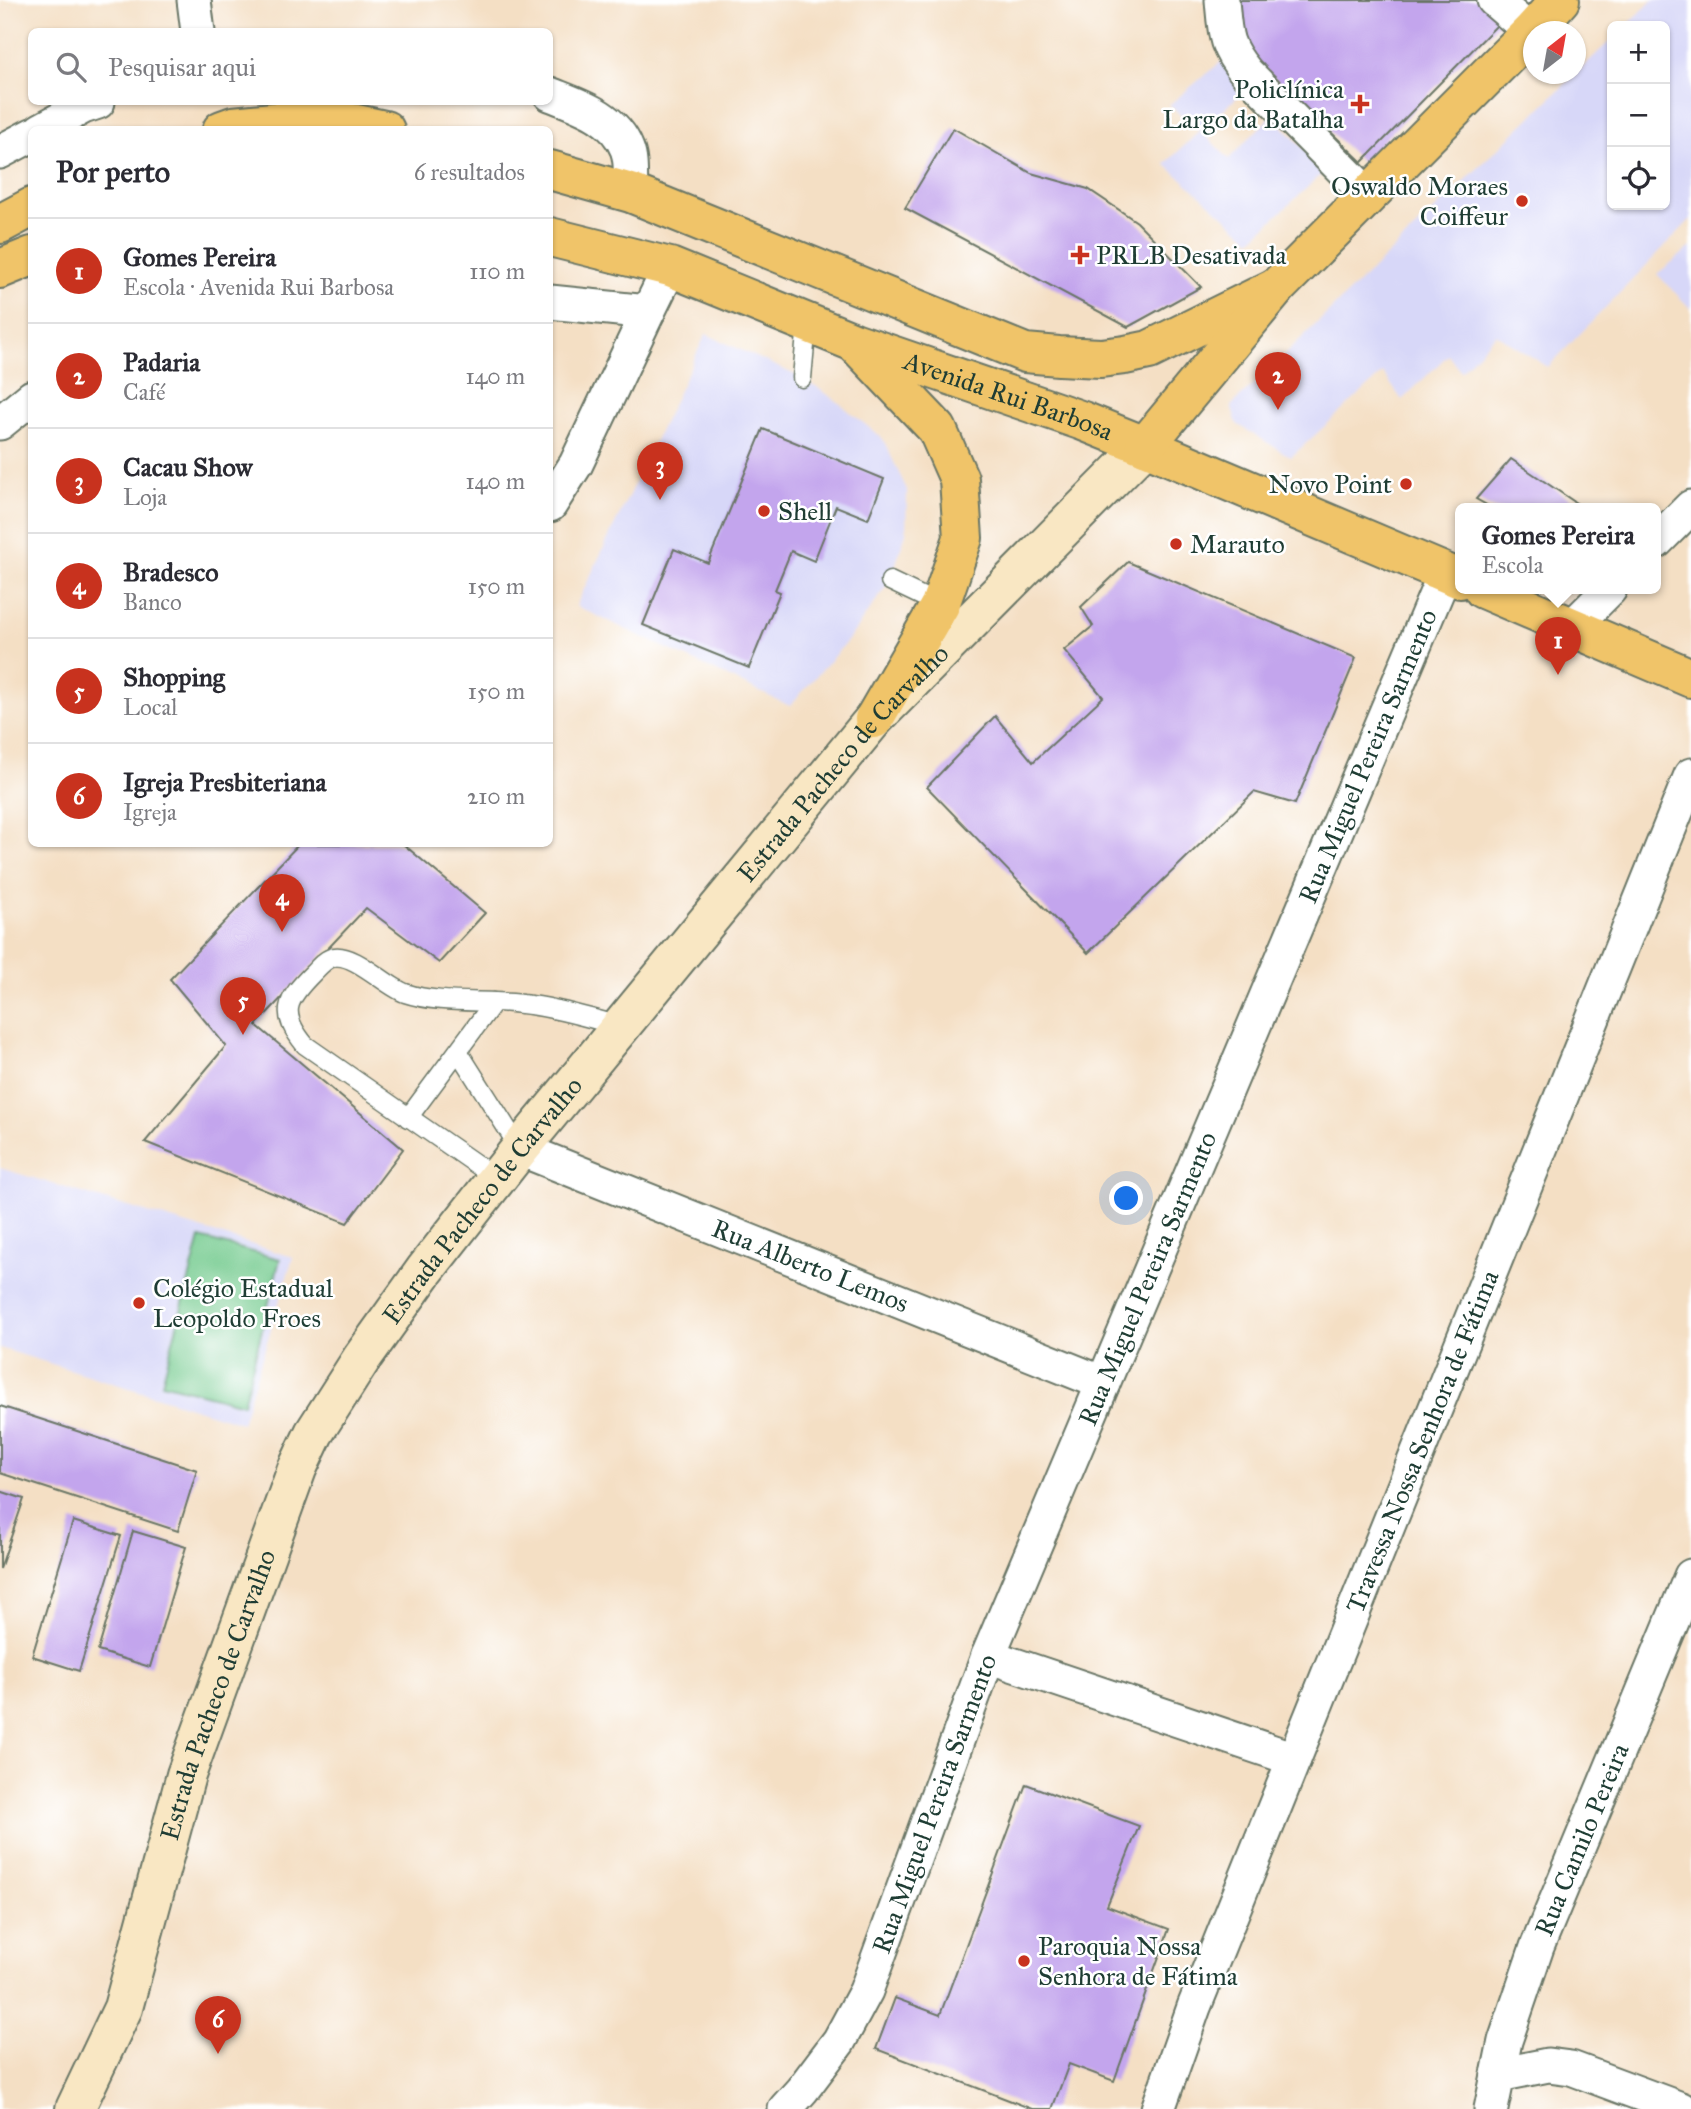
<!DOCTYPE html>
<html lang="pt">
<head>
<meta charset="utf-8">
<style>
	:root { --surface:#fff; --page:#f7f7f7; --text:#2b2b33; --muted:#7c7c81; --line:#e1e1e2; --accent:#c8321e }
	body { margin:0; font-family:"IM FELL Great Primer",serif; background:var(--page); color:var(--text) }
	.controls { position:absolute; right:21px; top:21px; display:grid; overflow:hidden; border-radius:10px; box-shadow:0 2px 5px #0004 }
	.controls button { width:63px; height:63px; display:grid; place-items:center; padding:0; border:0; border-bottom:2px solid var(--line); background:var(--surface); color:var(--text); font:35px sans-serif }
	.compass { position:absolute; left:1523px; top:21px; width:63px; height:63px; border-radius:50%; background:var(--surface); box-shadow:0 2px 5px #0004; rotate:31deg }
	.you { position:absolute; left:1127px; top:1199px; width:24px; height:24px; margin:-18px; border:5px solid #fff; border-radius:50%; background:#1a73e8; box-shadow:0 0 0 10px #1a73e833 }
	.badge { display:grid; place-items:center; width:46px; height:46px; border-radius:50%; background:var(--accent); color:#fff; font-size:23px; font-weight:700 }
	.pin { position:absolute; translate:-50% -58px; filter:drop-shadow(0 2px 4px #0008) }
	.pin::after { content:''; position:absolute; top:37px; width:24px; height:21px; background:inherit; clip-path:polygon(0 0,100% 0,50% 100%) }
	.popup { position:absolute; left:1455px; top:503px; width:206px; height:91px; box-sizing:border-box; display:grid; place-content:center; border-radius:10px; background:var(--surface); filter:drop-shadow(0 2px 5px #0005); font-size:23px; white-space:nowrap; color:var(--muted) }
	.popup b { font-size:26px; color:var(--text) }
	.popup::after { content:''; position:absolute; left:50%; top:100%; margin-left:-14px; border:14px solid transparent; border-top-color:var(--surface) }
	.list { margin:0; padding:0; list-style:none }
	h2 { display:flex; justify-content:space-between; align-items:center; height:91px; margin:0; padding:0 28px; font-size:30px }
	h2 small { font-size:23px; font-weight:400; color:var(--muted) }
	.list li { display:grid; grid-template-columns:46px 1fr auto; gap:21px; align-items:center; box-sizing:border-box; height:105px; padding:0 28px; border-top:2px solid var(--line) }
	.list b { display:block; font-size:26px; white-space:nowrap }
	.list p { margin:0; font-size:23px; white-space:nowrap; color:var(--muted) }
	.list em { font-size:23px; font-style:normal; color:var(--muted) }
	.icon { flex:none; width:38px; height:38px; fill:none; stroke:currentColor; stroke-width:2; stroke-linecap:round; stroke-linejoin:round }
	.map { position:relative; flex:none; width:1691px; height:2109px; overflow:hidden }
	.search { position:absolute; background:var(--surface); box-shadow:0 2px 5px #0004; left:28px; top:28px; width:525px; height:77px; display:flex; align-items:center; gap:18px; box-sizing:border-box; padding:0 24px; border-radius:10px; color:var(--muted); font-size:26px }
	.panel { position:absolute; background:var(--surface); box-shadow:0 2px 5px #0004; left:28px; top:126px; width:525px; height:721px; border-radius:10px }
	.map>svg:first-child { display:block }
	.built { fill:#d7d7f8 }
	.green { fill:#75cb8f; stroke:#4a8462; stroke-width:2 }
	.building { fill:#c3a5ed }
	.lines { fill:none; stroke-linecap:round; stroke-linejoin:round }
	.service-casing { stroke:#6a7666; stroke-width:21 }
	.minor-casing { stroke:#6a7666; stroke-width:37 }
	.secondary-casing { stroke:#6a7666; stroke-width:42 }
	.primary-casing { stroke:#6a7666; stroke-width:42 }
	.service { stroke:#fff; stroke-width:18 }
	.minor { stroke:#fff; stroke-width:33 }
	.secondary { stroke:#f9e7c3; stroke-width:38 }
	.primary { stroke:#f0c469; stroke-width:38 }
	.poi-dot { fill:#c8321e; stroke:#fff; stroke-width:2.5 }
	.labels { text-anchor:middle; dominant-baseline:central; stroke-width:5; stroke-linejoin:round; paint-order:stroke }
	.poi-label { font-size:26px; fill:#1f3d34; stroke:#fff; text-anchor:start }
	.street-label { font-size:26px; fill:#1f3d34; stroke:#fff }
</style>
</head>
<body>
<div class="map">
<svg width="1691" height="2109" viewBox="0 0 1691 2109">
	<rect width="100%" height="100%" fill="#fff"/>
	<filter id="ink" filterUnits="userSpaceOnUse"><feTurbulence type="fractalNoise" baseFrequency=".0143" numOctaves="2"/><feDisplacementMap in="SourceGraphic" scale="14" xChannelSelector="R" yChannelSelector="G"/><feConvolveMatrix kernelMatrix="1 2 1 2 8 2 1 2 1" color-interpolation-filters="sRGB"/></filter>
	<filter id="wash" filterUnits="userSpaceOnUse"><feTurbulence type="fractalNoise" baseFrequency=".00686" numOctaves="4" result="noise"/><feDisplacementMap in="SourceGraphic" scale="28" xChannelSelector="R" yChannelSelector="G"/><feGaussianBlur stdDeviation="1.57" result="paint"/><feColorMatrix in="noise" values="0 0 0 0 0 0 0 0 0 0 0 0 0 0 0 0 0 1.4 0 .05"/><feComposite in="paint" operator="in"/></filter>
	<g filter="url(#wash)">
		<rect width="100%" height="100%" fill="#f4dfc4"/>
		<g class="built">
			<path d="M1653,0h38v219l-143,148 -52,-33 -35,37 -13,-16 -46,45 -19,-27 -92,84 -54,-33 -6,-18 381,-367v166h53v-179h-39z"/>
			<path d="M1222,61l23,29 -44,41 28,28 43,-44 53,56 -74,69 -86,-76 35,-33 -31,-26z"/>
			<path d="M1691,247v62l-34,-35z"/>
			<path d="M706,334l96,44 31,20 50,41 24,51 -1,43 -16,48 -41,58 -59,67 -214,-100z"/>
			<path d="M0,1168l293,89 -51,166 -242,-75z"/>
		</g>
		<path class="green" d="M200,1238l80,21 -37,145 -81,-21z"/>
		<g id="blocks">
			<g class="building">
				<path d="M1239,0h254l14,15 -145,147 -121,-116z"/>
				<path d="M953,128l78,45 57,16 49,33 64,65 -73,40 -223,-119z"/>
				<path d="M763,429l121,50 -16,40 -32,-13 -22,55 -23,-10 -16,39 5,2 -31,76 -106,-43 31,-76 34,14z"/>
				<path d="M1511,459l74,50h-91l-18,-10z"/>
				<path d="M1128,562l228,96 -61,146 -41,-12 -166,161 -161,-166 68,-71 38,46 70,-65 -39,-47 29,-24 -12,-19z"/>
				<path d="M299,844h104l82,69 -46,50 -73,-55 -110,117 147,124 -56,74 -202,-81 81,-96 -56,-67z"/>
				<path d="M0,1406l197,64 -19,61 -178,-58z"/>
				<path d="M0,1491l24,8 -24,70z"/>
				<path d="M73,1521l48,15 -42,135 -47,-15z"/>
				<path d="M133,1531l53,16 -36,120 -52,-16z"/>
				<path d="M1026,1784l113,42 -32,80 62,23 -55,152 -45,-17 -17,45h-20l-156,-60 19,-51 45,17z"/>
			</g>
		</g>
	</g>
	<g filter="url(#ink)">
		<use href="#blocks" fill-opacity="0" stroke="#6a7666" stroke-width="2"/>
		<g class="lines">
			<g class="service-casing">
				<g id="service">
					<path d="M802,378l5,-55"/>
					<path d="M890,581l50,24"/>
					<path d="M458,1051l62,98"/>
					<path d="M408,1118l86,-116"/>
					<path d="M496,1178l-191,-133c-26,-32 -19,-45 8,-72 6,-6 12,-14 21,-16 20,-4 52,29 71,36 36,12 79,6 117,11 33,3 66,14 99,22"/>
				</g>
			</g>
			<g class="minor-casing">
				<g id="minor">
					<path d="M194,0l4,32"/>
					<path d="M1222,0c3,34 2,45 24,72l122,123"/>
					<path d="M1494,0l37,32"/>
					<path d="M550,94c30,12 64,22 77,55 5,12 3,30 4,44"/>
					<path d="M41,130l42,-23 15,-5"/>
					<path d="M0,152l32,-17"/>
					<path d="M550,302l98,10 22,-45"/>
					<path d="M0,423l32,-26"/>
					<path d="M550,505l26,-41 72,-152"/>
					<path d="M1656,542l35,-35"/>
					<path d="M1572,627l38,-38"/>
					<path id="s1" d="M520,1149l583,234"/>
					<path d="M988,1656l306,103"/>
					<path d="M1498,2075l50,-10 23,3 110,41"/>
					<path id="s2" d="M785,2109l17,-19 37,-49 27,-50 122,-335 457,-1083"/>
					<path id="s3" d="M1158,2109l36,-102 497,-1232"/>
					<path id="s4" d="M1491,2109l14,-68 32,-94 154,-371"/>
				</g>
			</g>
			<g class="secondary-casing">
				<g id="secondary">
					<path id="s5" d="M75,2109l48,-101 63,-233 111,-306 17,-36 48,-75 63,-88 95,-121 354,-430 271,-273"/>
				</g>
			</g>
			<g class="primary-casing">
				<g id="primary">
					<path d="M222,130l11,-4 91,-9 61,13"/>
					<path d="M550,170l81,23 394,160 34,3 42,2 24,-3 24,-5 128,-63"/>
					<path d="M0,224l32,-17"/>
					<path id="s6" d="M550,237l120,30 184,75 229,79 62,25 315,133"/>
					<path d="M0,269l32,-13"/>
					<path d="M858,346l79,83 22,50 4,59 -23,67 -66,114"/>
					<path d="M1145,446l132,-159 254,-255 29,-32"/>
					<path d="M1483,589l208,89"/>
				</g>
			</g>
			<use href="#service" class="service"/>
			<use href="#minor" class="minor"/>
			<use href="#secondary" class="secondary"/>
			<use href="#primary" class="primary"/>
		</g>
	</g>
	<g class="poi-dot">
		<path d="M1356.5 93.5h7v7h7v7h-7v7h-7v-7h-7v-7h7z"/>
		<circle cx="1522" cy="201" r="7"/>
		<path d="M1076.5 244.5h7v7h7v7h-7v7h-7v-7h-7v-7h7z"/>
		<circle cx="1406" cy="484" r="7"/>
		<circle cx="764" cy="511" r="7"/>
		<circle cx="1176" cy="544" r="7"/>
		<circle cx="139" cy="1303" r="7"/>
		<circle cx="1024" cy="1961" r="7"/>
	</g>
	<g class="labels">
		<g class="poi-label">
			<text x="1344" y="89" text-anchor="end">Policlínica<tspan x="1344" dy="30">Largo da Batalha</tspan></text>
			<text x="1508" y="186" text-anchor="end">Oswaldo Moraes<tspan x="1508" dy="30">Coiffeur</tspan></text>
			<text x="1096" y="255">PRLB Desativada</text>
			<text x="1392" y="484" text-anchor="end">Novo Point</text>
			<text x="778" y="511">Shell</text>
			<text x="1190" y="544">Marauto</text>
			<text x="153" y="1288">Colégio Estadual<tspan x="153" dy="30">Leopoldo Froes</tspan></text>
			<text x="1038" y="1946">Paroquia Nossa<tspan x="1038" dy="30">Senhora de Fátima</tspan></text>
		</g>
		<g class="street-label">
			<text stroke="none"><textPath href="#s6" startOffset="486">Avenida Rui Barbosa</textPath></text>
			<text stroke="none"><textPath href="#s2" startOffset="1477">Rua Miguel Pereira Sarmento</textPath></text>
			<text stroke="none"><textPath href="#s5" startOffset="1573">Estrada Pacheco de Carvalho</textPath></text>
			<text stroke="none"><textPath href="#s5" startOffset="1006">Estrada Pacheco de Carvalho</textPath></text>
			<text stroke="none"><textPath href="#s1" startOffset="313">Rua Alberto Lemos</textPath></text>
			<text stroke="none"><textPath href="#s2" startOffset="910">Rua Miguel Pereira Sarmento</textPath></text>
			<text stroke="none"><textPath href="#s3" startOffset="718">Travessa Nossa Senhora de Fátima</textPath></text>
			<text stroke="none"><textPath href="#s5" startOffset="439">Estrada Pacheco de Carvalho</textPath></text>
			<text stroke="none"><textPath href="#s2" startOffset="343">Rua Miguel Pereira Sarmento</textPath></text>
			<text stroke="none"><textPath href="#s4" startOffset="285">Rua Camilo Pereira</textPath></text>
		</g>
	</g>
</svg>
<div class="controls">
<button>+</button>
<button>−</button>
<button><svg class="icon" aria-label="locate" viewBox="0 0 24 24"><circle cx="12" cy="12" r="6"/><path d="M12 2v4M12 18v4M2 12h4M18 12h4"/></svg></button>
</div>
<svg class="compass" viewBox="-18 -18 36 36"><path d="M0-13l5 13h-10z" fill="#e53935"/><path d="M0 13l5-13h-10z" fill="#7c7c81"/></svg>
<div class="you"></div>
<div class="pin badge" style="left:1558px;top:675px">1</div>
<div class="popup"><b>Gomes Pereira</b>Escola</div>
<div class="pin badge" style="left:1278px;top:410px">2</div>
<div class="pin badge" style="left:660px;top:500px">3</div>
<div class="pin badge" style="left:282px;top:932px">4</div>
<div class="pin badge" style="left:243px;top:1035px">5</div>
<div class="pin badge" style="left:218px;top:2054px">6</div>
<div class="search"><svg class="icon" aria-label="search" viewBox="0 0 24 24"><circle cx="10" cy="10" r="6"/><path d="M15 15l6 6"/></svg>Pesquisar aqui</div>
<section class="panel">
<h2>Por perto<small>6 resultados</small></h2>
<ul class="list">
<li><span class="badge">1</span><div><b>Gomes Pereira</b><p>Escola · Avenida Rui Barbosa</p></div><em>110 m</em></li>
<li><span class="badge">2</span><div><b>Padaria</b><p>Café</p></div><em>140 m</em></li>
<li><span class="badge">3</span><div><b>Cacau Show</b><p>Loja</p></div><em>140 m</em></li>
<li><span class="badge">4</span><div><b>Bradesco</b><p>Banco</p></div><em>150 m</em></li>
<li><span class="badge">5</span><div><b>Shopping</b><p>Local</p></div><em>150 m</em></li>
<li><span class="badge">6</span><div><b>Igreja Presbiteriana</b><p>Igreja</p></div><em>210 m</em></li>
</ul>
</section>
</div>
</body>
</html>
